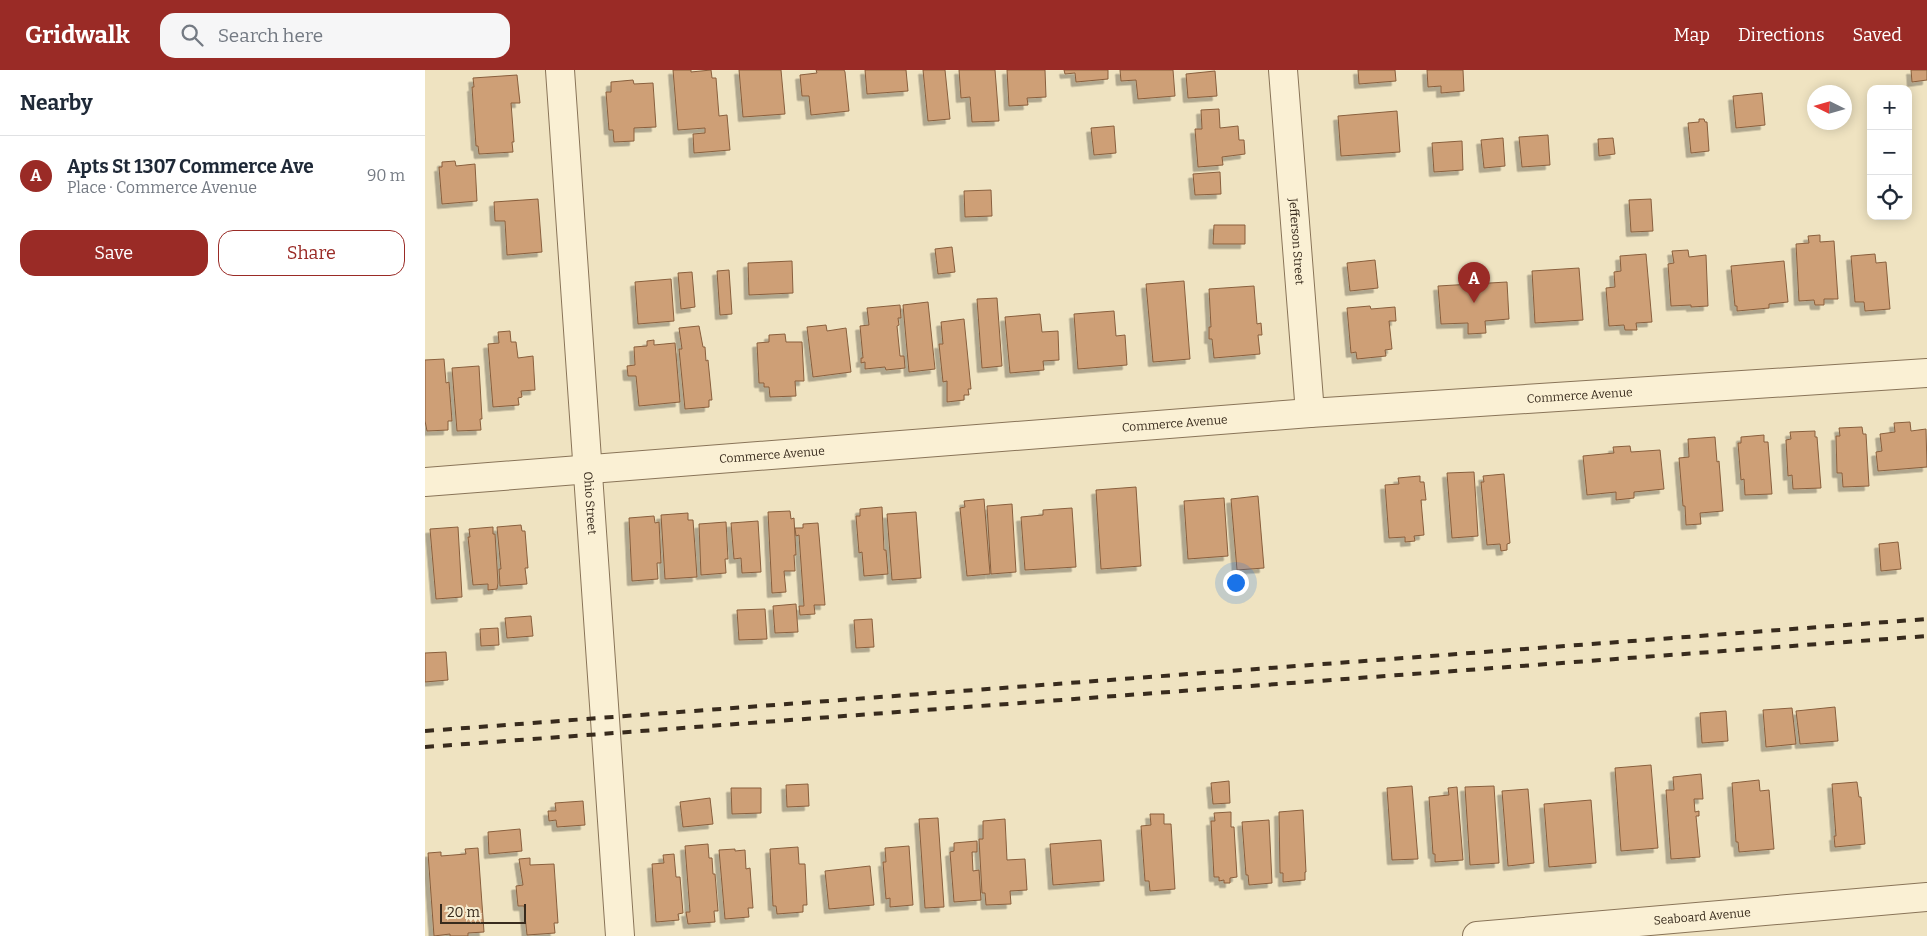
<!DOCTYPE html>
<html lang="en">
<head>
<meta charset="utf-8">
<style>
	:root { --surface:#fff; --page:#f6f6f7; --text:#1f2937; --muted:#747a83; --line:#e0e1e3; --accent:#9a2b26 }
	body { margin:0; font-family:Bitter,serif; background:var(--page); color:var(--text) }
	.controls { position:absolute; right:15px; top:15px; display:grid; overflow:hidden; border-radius:10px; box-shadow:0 2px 12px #0003 }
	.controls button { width:45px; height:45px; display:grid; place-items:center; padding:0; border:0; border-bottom:1px solid var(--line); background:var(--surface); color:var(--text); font:25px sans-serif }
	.compass { position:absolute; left:1382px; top:15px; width:45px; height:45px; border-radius:50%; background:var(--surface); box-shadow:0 2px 12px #0003; rotate:275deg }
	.scale { position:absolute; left:15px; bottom:12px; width:86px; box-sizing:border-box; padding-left:5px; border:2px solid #382b1d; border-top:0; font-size:14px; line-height:18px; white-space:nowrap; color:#382b1d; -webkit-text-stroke:4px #f6edd1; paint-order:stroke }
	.you { position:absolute; left:810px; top:512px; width:18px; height:18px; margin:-12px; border:4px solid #fff; border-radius:50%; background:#1a73e8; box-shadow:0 0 0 8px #1a73e833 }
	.badge { display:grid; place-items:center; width:32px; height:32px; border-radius:50%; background:var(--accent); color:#fff; font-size:16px; font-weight:700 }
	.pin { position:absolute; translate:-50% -41px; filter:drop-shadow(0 1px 2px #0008) }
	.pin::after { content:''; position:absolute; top:26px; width:18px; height:15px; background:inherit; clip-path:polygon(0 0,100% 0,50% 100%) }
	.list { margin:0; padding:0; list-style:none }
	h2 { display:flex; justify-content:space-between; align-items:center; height:65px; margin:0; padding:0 20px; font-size:21px }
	h2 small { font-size:16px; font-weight:400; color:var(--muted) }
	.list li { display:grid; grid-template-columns:32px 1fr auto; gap:15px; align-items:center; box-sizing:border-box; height:80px; padding:0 20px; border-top:1px solid var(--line) }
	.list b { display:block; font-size:19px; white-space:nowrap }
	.list p { margin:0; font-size:16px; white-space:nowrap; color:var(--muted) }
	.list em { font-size:16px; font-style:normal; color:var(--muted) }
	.actions { display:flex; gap:10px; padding:15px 20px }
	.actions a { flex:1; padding:11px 0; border:1px solid var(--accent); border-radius:15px; text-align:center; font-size:18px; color:var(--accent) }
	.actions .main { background:var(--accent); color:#fff }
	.icon { flex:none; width:28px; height:28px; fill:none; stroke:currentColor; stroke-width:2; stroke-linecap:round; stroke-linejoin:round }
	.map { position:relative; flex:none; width:1502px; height:866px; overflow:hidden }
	header { display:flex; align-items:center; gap:30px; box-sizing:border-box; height:70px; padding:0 25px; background:var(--accent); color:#fff }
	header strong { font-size:24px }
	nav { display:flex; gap:28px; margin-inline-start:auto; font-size:18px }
	.search { width:350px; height:45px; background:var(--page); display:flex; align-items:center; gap:12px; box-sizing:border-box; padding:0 18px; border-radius:15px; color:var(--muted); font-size:19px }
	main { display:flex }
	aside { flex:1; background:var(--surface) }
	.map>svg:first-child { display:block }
	.building { fill:#ce9f76; stroke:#895f3d; filter:url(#shadow) }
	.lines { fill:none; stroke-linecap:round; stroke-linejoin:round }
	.minor-casing { stroke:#897458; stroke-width:30 }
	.minor { stroke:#faf0d4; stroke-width:28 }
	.rail { stroke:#382b1d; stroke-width:4; stroke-dasharray:9 9; stroke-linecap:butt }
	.labels { text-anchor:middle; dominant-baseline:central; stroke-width:4; stroke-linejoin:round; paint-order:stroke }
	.street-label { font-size:12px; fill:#382b1d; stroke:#f6edd1 }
</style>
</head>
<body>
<header>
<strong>Gridwalk</strong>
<div class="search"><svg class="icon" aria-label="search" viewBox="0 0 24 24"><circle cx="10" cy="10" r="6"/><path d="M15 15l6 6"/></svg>Search here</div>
<nav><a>Map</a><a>Directions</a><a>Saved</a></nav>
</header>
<main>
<aside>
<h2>Nearby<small></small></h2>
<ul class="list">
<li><span class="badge">A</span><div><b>Apts St 1307 Commerce Ave</b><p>Place · Commerce Avenue</p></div><em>90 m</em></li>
</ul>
<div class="actions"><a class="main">Save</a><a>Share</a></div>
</aside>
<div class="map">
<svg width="1502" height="866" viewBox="0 0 1502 866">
	<defs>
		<filter id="shadow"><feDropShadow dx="-4.5" dy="4.5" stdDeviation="0" flood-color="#0004"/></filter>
	</defs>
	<rect width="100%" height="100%" fill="#efe3c1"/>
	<g class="building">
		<path d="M248,0h18v2l20,-2 1,8h4l3,38 8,-1 3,35 -36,3 -1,-19 12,-1v-5l-27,2z"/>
		<path d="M314,0h42l4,44 -42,3z"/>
		<path d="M391,0h28l1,2 4,39 -38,4 -2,-19h-7l-2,-21 17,-2z"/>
		<path d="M440,0h41l2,21 -41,3z"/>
		<path d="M498,0h22l5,49 -22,2z"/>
		<path d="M534,0h36l4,51 -27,1 -2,-25 -9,1z"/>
		<path d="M582,0h38l1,27 -19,1 1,7 -19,1z"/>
		<path d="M639,0h44v9l-32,3 -1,-9 -10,1z"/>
		<path d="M695,0h53l2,26 -37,3 -2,-19 -15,1z"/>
		<path d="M933,0h37l1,11 -37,3z"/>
		<path d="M1002,0h36l1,21 -23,2v-7l-13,1z"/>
		<path d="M1486,0h16v10l-15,2z"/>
		<path d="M790,1l2,25 -29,2 -2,-24z"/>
		<path d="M92,5l3,28h-9l3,39h-2l1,10 -34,2 -1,-8h-2l-4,-59h2l-1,-9z"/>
		<path d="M208,10l1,4 19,-1 3,44 -22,1v13l-20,1 -1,-12h-4l-3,-38h5v-10z"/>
		<path d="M1337,23l3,32 -29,3 -3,-32z"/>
		<path d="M794,39l1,19 18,-2 1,14h5l1,14 -23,3 1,8 -25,2 -3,-38h7l-1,-19z"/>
		<path d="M972,41l3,41 -59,4 -3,-40z"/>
		<path d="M1274,49h5l1,3h2l2,29 -18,2 -3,-30 11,-1z"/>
		<path d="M689,56l2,27 -22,2 -3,-27z"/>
		<path d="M1123,65l2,30 -28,2 -3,-30z"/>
		<path d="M1078,68l2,28 -21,2 -3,-28z"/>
		<path d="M1188,68l2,16 -16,2 -1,-17z"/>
		<path d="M1037,71l1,29 -29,2 -2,-29z"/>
		<path d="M30,91l1,5 19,-2 2,37 -35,3 -3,-37h3v-5z"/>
		<path d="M795,102l1,22 -26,1 -2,-21z"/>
		<path d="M566,120l1,26 -27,1 -1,-26z"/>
		<path d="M113,129l4,53 -35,3 -2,-34h-10l-1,-19z"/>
		<path d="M1226,129l2,32 -22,1 -2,-32z"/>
		<path d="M789,155h31v19h-32z"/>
		<path d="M1395,165v7l14,-1 4,58h-14v6h-9l-1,-5 -15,1 -3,-57 13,-1 -1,-7z"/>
		<path d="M527,177l3,25 -17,2 -3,-25z"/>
		<path d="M1263,180l1,7 17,-2 2,51 -17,1v-2l-20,1 -3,-42 6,-1 -2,-12z"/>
		<path d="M1221,184l6,68 -16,1 1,7h-12l-1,-5 -15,1 -3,-38 9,-1 -1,-15 7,-1 -1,-15z"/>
		<path d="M1450,184l1,9 10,-1 4,47 -25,2 -1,-9h-9l-4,-46z"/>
		<path d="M950,190l3,28 -28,3 -3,-28z"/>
		<path d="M367,191l1,32 -44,2 -1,-32z"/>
		<path d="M1359,191l4,41 -19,2v4l-32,3v-5h-2l-4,-40z"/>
		<path d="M1154,198l4,52 -48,3 -3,-52z"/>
		<path d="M304,200l3,44 -12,1 -3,-44z"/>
		<path d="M267,202l3,35 -14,2 -3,-36z"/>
		<path d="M246,209l3,42 -36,3 -3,-42z"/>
		<path d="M759,211l6,78 -37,3 -7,-78z"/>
		<path d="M1082,212l2,37 -24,2 1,12 -18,1v-11l-27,1 -3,-38z"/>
		<path d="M829,216l3,38 4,-1 1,12h-4l2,19 -46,4 -2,-19h-3v-12h2l-2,-38z"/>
		<path d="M572,228l5,68 -20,2 -5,-69z"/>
		<path d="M503,232l7,67 -26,3 -6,-67z"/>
		<path d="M475,235l1,13h-3l1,7 -2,1 3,30h4l1,12 -19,2 -1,-3 -20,2v-7l-4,1v-5h2l-3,-32 9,-1 -2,-17z"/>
		<path d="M945,236l1,3 24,-2 1,14h-7l3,28 -7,1 1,6 -29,3 -1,-7 -5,1 -4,-45z"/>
		<path d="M689,241l2,25 9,-1 2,30 -49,4 -4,-55z"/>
		<path d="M615,244l2,18 16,-1 1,29 -16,1 1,9 -34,3 -5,-56z"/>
		<path d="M539,249l7,70h-3l1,6h-5v5l-17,2v-21l-4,1 -4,-38h4l-2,-22z"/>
		<path d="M401,255l1,6 19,-3 5,44 -38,5 -6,-50z"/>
		<path d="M274,256l4,21h2l1,14 2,-1 4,40h-3v7l-24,2 -6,-60h3l-3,-21z"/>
		<path d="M85,261l1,11h5l2,16 15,-2 2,34 -14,1 1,6 -4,1 1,7 -26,2 -5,-63 11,-1 -1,-11z"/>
		<path d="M360,264l1,8h16l2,39h-9l1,15 -26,1 -1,-10h-5v-4h-5l-2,-40 12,-1v-7z"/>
		<path d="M229,270v5l21,-2 5,59 -41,4 -3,-30h-8l-1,-10 8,-1 -1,-18 13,-1v-5z"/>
		<path d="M19,289l2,24 3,-1 3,39h-4v9l-21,1 -2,-10v-61z"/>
		<path d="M54,296l3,53h-2l1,11 -24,1 -5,-63z"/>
		<path d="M1485,352l1,9 15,-2 1,38 -49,4 -2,-19 6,-1 -2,-17 15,-2 -1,-9z"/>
		<path d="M1437,357l1,7h3l3,52 -26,1 -1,-14h-5l-1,-37h4l-1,-8z"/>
		<path d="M1390,361v6h2l4,51 -28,1 -1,-14 -4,1 -2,-36 5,-1 -1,-7z"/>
		<path d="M1339,365v7h4l4,52 -27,1 -1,-16 -3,1 -3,-37h3v-6z"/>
		<path d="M1290,367l2,25 2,-1 4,50 -23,2 1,11 -15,1 -1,-19h-2l-4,-48 10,-1 -1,-18z"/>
		<path d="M1205,376l1,6 29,-2 4,39 -30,3v6l-18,2v-8l-29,3 -4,-39 31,-3 -1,-6z"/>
		<path d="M1049,402l4,64 -26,2 -5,-65z"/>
		<path d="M1079,404l6,69 -3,1v6l-6,1 -1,-7 -13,1 -6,-63h3l-1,-6z"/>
		<path d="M995,406v6h4l2,18h-5l3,35 -10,1 1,5 -10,1v-5l-16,1 -4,-53 14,-1 -1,-6z"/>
		<path d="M711,417l5,79 -40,3 -5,-79z"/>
		<path d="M833,426l6,72 -27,2 -6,-71z"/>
		<path d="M799,428l4,58 -40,3 -4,-58z"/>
		<path d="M559,429l6,75 -23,2 -7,-68 5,-1 -1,-6z"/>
		<path d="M587,434l4,68 -25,2 -4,-68z"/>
		<path d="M457,437l2,43h2l2,24 -24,2 -2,-24 -3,1 -3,-37h4v-7z"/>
		<path d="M647,438l4,59 -51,3 -4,-53 22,-2v-5z"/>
		<path d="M365,441l1,8 3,-1 2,37h-2l1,16h-11l2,21 -14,1 -4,-81z"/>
		<path d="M491,442l5,66 -29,2 -5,-66z"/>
		<path d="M263,443v7h5l4,57 -32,2 -4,-64z"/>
		<path d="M229,446l1,7 4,-1 2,41h-4l1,16 -26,2 -3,-63z"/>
		<path d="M333,451l3,51 -19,1 -1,-15 -7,1 -3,-36z"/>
		<path d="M301,452l2,37h-3l1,14 -25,2 -2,-51z"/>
		<path d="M393,453l7,82h-11l1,9 -15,1 -1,-9h5l-5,-71 -3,1 -1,-8h8v-4z"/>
		<path d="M96,455l1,6h3l3,37h-3l2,16 -27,2 -1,-17h2l-4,-42z"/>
		<path d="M33,457l4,70 -26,2 -6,-70z"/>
		<path d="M68,457v7h2l3,49 -1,6 -9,1v-6l-15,1 -5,-48h2l-1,-8z"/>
		<path d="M1473,472l3,27 -20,2 -2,-27z"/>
		<path d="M371,534l2,28 -23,1 -2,-27z"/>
		<path d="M340,539l2,30 -28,1 -2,-30z"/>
		<path d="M106,546l2,20 -26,2 -2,-20z"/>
		<path d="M447,549l2,28 -18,1 -2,-28z"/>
		<path d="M73,558l1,17 -18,1 -1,-17z"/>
		<path d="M21,582l2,28 -23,2v-29z"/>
		<path d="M1410,637l3,34 -38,3 -4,-33z"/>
		<path d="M1367,638l4,36 -30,3 -3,-37z"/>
		<path d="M1301,641l2,30 -26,2 -2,-30z"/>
		<path d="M1226,695l7,83 -37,3 -6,-83z"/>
		<path d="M1276,704l2,25h-9l1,13 4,-1v5h-3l4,41 -29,2 -5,-69h8l-1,-13z"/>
		<path d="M1334,710l1,11 9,-1 5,59 -35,3 -1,-10h-2l-4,-59z"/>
		<path d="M804,711l1,22 -17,1 -2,-21z"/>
		<path d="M1432,712l2,15h2l4,47 -30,3 -1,-11h2l-4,-52z"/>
		<path d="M383,714l1,22 -22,1 -1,-22z"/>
		<path d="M987,716l6,73 -26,1 -5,-72z"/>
		<path d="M1069,716l5,77 -29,2 -5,-78z"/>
		<path d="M1032,717l6,73 -28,2v-8h-2l-4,-57 20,-2 -1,-7z"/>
		<path d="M306,718h30v25l-29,1z"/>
		<path d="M1103,719l6,74 -26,3 -6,-75z"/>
		<path d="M285,728l3,26 -30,3 -3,-25z"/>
		<path d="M1166,730l5,63 -47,4 -5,-63z"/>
		<path d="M158,731l2,24 -28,2 -1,-7 -7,1 -1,-10h8l-1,-8z"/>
		<path d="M878,740l3,62h-1v8l-22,2v-9h-3l-1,-61z"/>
		<path d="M806,742v15h3l3,50 -7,1v5h-6v-3l-5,1v-4h-5l-3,-56h4l-1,-8z"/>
		<path d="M725,744h14v10h7l4,65 -25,2 -1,-10h-4l-4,-55 10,-1z"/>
		<path d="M513,748l6,89 -19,1 -6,-89z"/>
		<path d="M580,749l2,41 18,-1 2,31 -17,1 1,13 -25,1 -1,-12h-3l-3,-54h4v-18z"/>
		<path d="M844,750l3,63 -23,2 -1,-10h-2l-4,-53z"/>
		<path d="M95,759l2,22 -33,3 -1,-22z"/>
		<path d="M676,770l3,41 -51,4 -3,-41z"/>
		<path d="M552,771v11h-5l1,19 6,-1 2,30 -27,2 -4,-50 4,-1v-8z"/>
		<path d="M283,774l1,14h3l1,16h2l3,37h-4l1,11 -27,2 -2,-12h4l-5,-66z"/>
		<path d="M484,776l4,59 -23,2v-9l-4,1 -3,-37h3l-1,-14z"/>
		<path d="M373,777l1,17h6l2,41h-4v7l-26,2 -1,-8h-3l-3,-57z"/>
		<path d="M53,778l6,84 -16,1v3h-18v-2l-16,2 -6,-83 13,-1v4l25,-2 -1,-5z"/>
		<path d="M310,779v2l10,-1 1,19 4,-1 3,40h-5l1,9 -24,2 -6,-69z"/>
		<path d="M249,784l2,23h4l3,36 -5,1 1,6 -23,2 -4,-58 12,-1 -1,-8z"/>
		<path d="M105,788v7l24,-1 4,59h-4l1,10 -28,2 -3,-29h-6l-2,-20 7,-1 -4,-26z"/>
		<path d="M445,796l4,39 -45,4 -4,-38z"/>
	</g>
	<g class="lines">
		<g class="minor-casing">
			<g id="minor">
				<path id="s1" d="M135,0l60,866"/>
				<path id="s2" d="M858,0l27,343"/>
				<path id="s3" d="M0,412l885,-69 617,-40"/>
				<path id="s4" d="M1052,866l450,-39"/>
			</g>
		</g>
		<use href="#minor" class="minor"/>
		<g class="rail">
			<path d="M0,661l1502,-112"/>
			<path d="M0,677l1502,-111"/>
		</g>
	</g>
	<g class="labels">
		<g class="street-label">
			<text stroke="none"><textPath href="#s2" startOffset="172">Jefferson Street</textPath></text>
			<text stroke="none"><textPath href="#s3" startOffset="1158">Commerce Avenue</textPath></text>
			<text stroke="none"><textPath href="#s3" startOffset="752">Commerce Avenue</textPath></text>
			<text stroke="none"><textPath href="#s3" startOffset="348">Commerce Avenue</textPath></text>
			<text stroke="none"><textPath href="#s1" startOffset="434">Ohio Street</textPath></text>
			<text stroke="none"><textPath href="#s4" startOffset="226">Seaboard Avenue</textPath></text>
		</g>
	</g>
</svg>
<div class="controls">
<button>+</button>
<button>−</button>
<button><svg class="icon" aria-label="locate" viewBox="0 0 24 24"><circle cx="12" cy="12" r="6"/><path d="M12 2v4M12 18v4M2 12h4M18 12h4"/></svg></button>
</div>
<svg class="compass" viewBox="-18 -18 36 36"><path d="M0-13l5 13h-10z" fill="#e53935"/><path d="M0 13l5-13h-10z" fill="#747a83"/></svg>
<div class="scale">20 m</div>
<div class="you"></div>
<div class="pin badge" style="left:1049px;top:233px">A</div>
</div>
</main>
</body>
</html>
